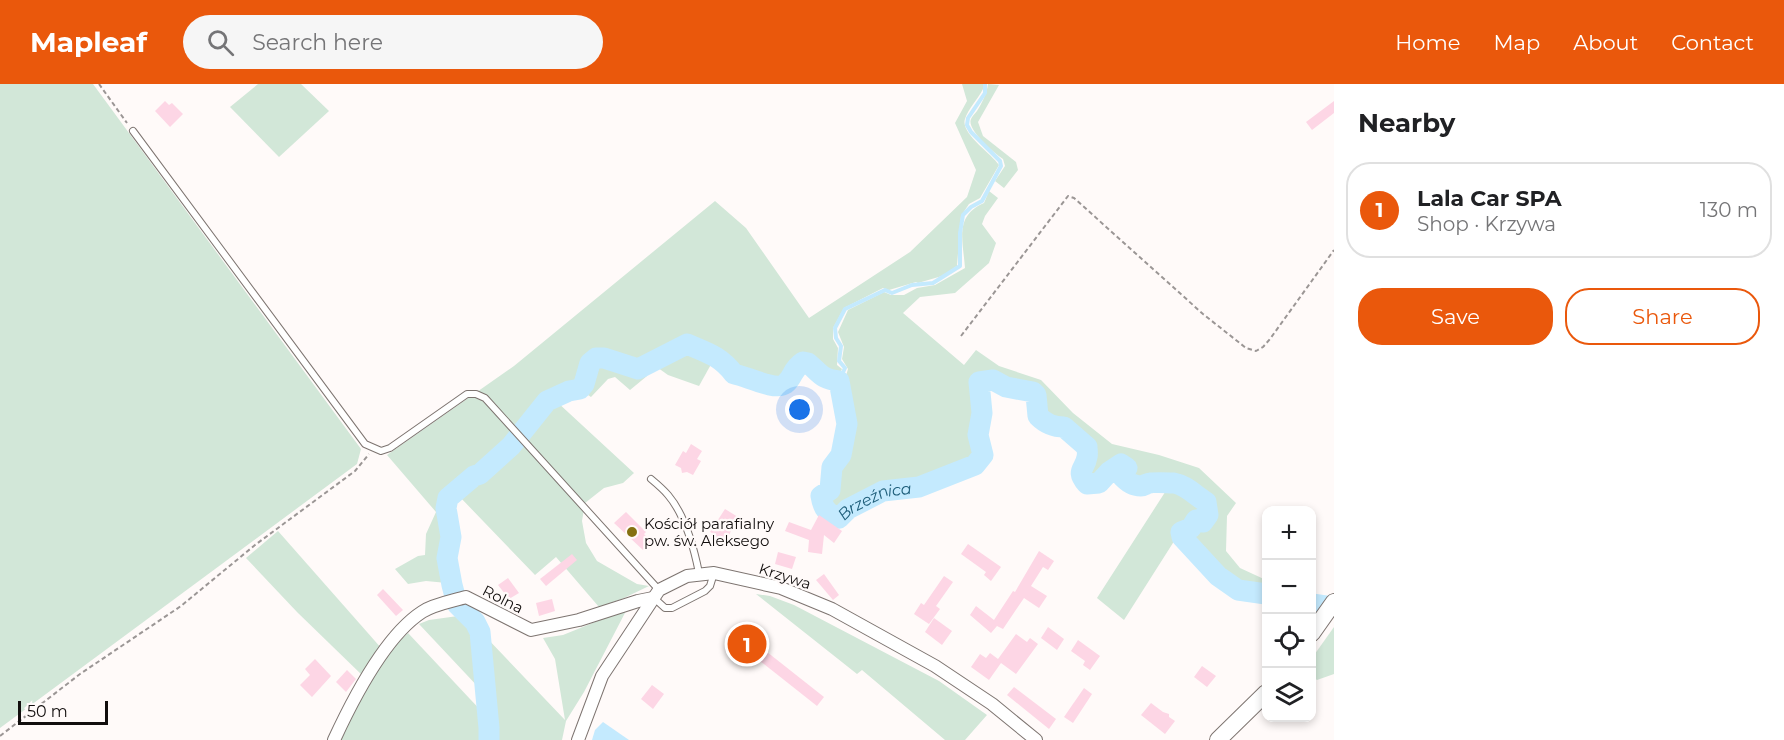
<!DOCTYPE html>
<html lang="en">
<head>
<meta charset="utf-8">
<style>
	:root { --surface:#fff; --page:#f6f6f6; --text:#202124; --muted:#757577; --line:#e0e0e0; --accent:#ea580c }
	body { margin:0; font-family:Montserrat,sans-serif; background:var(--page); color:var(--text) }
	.controls { position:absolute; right:18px; bottom:18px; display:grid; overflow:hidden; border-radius:12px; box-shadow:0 3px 9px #0003 }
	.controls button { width:54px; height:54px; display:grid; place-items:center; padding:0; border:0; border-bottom:2px solid var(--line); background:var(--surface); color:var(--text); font:30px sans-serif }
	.scale { position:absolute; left:18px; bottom:15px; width:90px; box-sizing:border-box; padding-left:6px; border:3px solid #120e0d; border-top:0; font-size:16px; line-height:21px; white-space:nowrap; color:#120e0d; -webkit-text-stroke:4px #fffaf9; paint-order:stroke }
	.you { position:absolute; left:800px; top:326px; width:21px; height:21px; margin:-15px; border:4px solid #fff; border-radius:50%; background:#1a73e8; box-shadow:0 0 0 9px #1a73e833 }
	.badge { display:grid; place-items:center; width:39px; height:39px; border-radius:50%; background:var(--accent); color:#fff; font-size:20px; font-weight:700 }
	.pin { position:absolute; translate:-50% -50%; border:3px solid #fff; box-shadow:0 2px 6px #0006 }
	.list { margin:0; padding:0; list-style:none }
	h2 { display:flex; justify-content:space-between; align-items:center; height:78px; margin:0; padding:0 24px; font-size:26px }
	h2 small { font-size:20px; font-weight:400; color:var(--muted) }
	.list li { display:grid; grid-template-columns:39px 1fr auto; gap:18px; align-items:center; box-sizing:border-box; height:96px; margin:0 12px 12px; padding:0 12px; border:2px solid var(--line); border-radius:24px }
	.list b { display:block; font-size:22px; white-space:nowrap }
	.list p { margin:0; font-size:20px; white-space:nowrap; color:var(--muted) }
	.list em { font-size:20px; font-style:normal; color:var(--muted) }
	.actions { display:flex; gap:12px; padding:18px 24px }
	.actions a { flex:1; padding:14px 0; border:2px solid var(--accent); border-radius:24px; text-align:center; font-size:21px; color:var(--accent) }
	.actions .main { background:var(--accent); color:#fff }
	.icon { flex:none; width:33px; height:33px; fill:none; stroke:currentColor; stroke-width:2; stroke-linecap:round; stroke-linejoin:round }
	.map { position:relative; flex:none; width:1334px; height:656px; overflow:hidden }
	header { display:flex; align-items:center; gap:36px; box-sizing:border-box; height:84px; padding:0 30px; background:var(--accent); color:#fff }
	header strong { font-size:28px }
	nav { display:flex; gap:33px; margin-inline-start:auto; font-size:21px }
	.search { width:420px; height:54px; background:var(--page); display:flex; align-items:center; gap:15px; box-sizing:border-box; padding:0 21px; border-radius:33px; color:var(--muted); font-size:22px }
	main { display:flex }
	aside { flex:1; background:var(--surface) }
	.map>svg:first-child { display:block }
	.green { fill:#d2e7d8 }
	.water { fill:#c4eafe }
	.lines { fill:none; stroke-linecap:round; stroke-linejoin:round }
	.stream { stroke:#c4eafe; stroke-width:4 }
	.river { stroke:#c4eafe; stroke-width:21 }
	.building { fill:#fdd6e5 }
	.lane-casing { stroke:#7d7470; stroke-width:8 }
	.street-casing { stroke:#7d7470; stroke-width:14 }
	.secondary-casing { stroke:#7d7470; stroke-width:18 }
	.path { stroke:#9b9695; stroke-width:2; stroke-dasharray:4.5 3; stroke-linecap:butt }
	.lane { stroke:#fff; stroke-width:6 }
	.street { stroke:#fff; stroke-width:12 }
	.secondary { stroke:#fff; stroke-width:16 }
	.poi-dot { fill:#847111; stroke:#fffaf9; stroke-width:2 }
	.labels { text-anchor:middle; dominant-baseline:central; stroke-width:4.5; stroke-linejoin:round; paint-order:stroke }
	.poi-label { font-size:15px; fill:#120e0d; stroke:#fffaf9; text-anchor:start }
	.street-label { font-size:15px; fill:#120e0d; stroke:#fffaf9 }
	.water-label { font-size:16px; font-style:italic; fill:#1e5e7a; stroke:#fffaf9 }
</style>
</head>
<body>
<header>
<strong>Mapleaf</strong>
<div class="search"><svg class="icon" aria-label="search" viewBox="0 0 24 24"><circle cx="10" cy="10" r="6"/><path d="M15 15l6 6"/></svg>Search here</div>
<nav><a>Home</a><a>Map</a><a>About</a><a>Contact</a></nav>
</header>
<main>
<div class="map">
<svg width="1334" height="656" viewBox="0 0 1334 656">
	<rect width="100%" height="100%" fill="#fffaf9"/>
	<g class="green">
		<path d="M0,0h93l268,365 -4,15 -357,264z"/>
		<path d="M258,0h43l28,27 -50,46 -49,-50z"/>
		<path d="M962,0h21v5c-5,10 -15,20 -18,30 -5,14 26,34 34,46l-19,33 -11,6 -8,12 -4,50 -15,10 -24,7 -2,-1 -27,8 -6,-2 -39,20 -11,20v11l5,9 -1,17 5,4 -3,6 -17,-2 -16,-15 -14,7 -3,11 -5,6c-17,3 -32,-6 -49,-10l-10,-20 -5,2 -32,-14 -27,16 -24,10 -15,-7 -10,-1 -13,-6 -11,2 -6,29 -4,4c-10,1 -18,6 -29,8 -26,31 -67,80 -104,97l-3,19 2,2c-1,15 6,26 -1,42l3,11 1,17 -21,-2 -18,3 -13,-15 23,-13 7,-1 1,-21 10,-22 -49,-57 127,-89 201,-165 31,27 63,90 101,-66 57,-55 9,-27 -21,-47 12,-22z"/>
		<path d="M988,0l11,1 -21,37 5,14 33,26 2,8 -14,18 -9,-7 10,-15 -2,-7c-8,-5 -37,-30 -32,-40 1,-3 4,-5 6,-8 5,-8 10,-18 11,-27z"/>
		<path d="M989,107l9,7 -13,18 -3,8 14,19 -7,20 -34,30 -35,4 -17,16 61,52 12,-15 23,16 42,14 32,33 39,31 47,11 40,13 37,35 -9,13 -1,35 14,17 26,12v11l-26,-4 -22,-15 -34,-38 8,-4 6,-8 6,1 6,-6v-16c-25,-13 -40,-29 -69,-18l-16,-6 4,-9 -4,-6c-12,0 -21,10 -27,19l-10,-1 -4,-3 -1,-7 6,-11v-13c-6,-6 -14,-16 -21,-21 -10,-5 -25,0 -29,-15 -1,-6 0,-12 -3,-19l-32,-7 -11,-7 -12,1 -7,4 5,31 -4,22 6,19 -6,8 -57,23 -24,4h-14l-31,17 -8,8h-6l-10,-8 -1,-8c12,-7 9,-19 10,-31l6,-3 4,-8 7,-34 -5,-13 -2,-13v-14l4,-13 -6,-10 2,-12 -6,-15 10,-22 36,-18 7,3h13l13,-7 18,-3 30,-17c-2,-28 -11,-52 19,-65z"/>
		<path d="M689,263l25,12 -15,27 -31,-11 -14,-10z"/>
		<path d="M597,277h14l27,11 7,-3 2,7 -17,14 -15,-13 -7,2 -17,18 -9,-6 5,-6 7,-22z"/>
		<path d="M556,317l78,72 -11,10 -19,5 -19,15 -3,18 4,22 11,18 40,23 12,2 -25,12 -25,9 -43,-50 -21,18 -77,-80 11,-13 11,-3 37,-29 28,-43z"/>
		<path d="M1174,401c12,5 18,13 29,18l3,11 -4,5 -6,-2 -6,8 -12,5v5l-54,85 -27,-22 72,-112z"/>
		<path d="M278,447l104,118 -18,28 -67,-65 -51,-54z"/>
		<path d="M756,510l14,2 24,9 145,76 48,34 -22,25h-20l-83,-70 -5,4z"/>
		<path d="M627,525l-43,83 -18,29 -4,19h-71l1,-17 -8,-88 81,85 -10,-61 -12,-21 20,-3z"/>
		<path d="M458,532l12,7 5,7v23l4,4 2,33 -62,-66 10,-4z"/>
		<path d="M1334,543v47l-17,6 -5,-4v-18z"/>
		<path d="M408,549l78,83v24h-146l29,-57 19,-31z"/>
	</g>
	<path class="water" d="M603,638l26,18h-37l3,-10z"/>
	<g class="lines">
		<path class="stream" d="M839,297l6,-13 -6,-7 2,-15 -5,-8 -1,-10 10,-19 40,-19 7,3 20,-8 21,-2 27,-17v-33l3,-18 8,-8 11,-6 19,-35 -1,-5 -29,-29 -4,-7 1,-7 17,-25v-9"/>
		<g class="river">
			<path d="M1312,520l22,3"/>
			<path id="s1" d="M489,656v-12l-9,-96 -5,-10 -18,-18 -5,-19 -5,-27 4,-21 -5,-29 2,-10 26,-22 6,-2 31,-28 36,-45 22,-10 11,-2 4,-5 6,-21 6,-5h8l34,11 49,-25c21,9 33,12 47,30 12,2 41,17 51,10 9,-7 6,-14 18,-22l5,1c12,10 13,16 31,18l8,43 -6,31 -9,12 -2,23 -9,6c2,13 6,17 18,22l9,-9 35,-18 36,-4 56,-22 8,-10 -5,-20 4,-22 -3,-31 14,-2 13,7 27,5 3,3 2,21c8,8 15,11 26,11l23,20c0,3 1,6 0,10 -2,13 -12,13 0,27l12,-1 10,-11 12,-8 6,4 -6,7c5,6 12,11 20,11 3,0 6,-3 9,-3 2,-1 22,0 24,0 12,2 22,13 32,19l2,13 -5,7 -7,-2 -5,8 -10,4 1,5 36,39 20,14 28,4"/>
		</g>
	</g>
	<g class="building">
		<path d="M165,17l4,4 3,-2 11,11 -13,13 -15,-16z"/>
		<path d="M1334,17v12l-22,17 -6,-8z"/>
		<path d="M691,360l11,7 -5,8 4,2 -8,14 -6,-3 -5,1 -1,-5 -6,-3 8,-14 3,2z"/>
		<path d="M725,425l13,8 -12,24 -5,-3 -5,1 -2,-5 -4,-2z"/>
		<path d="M626,428l20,20 -2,2 8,8 -9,8 -29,-27z"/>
		<path d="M819,431l23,16 -8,12 -10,-8 -2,19 -14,-2 1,-12 -24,-9 4,-9 22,8z"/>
		<path d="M968,460l33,23 -10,14 -7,-6 2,-3 -25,-18z"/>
		<path d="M1039,467l15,10 -6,9 -5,-3 -12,19 16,10 -8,12 -15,-10 -21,31 -6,-3 -6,7 -21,-18 6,-9 18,14 19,-29 2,1z"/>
		<path d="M778,468l18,5 -4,12 -17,-5z"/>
		<path d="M572,470l5,6 -31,26 -6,-7z"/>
		<path d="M824,490l15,21 -6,5 -17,-20z"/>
		<path d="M944,492l9,6 -17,24 4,3 -11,15 -15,-10 7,-11 3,2z"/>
		<path d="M508,494l11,15 -10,6 -11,-14z"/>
		<path d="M383,505l20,21 -7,6 -19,-21z"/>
		<path d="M552,515l3,12 -16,5 -3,-13z"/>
		<path d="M934,534l18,13 -10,14 -17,-13z"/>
		<path d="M1048,543l16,12 -7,11 -16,-12z"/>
		<path d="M1016,550l11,8 3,-4 8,6 -22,30 -15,-11 -12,17 -18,-13 9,-13 6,4 4,-5 8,6z"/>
		<path d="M748,553l76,60 -7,9 -76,-60z"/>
		<path d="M1078,556l22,16 -10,14 -7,-5 2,-4 -14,-10z"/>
		<path d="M315,575l16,17 -19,21 -12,-12 10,-10 -5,-6z"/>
		<path d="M1202,582l14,10 -9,11 -13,-10z"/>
		<path d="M347,586l9,9 -10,13 -10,-10z"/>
		<path d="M652,601l12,9 -11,15 -12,-10z"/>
		<path d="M1014,603l42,32 -7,10 -42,-34z"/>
		<path d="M1084,604l8,6 -19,29 -9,-6z"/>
		<path d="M1151,619l12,9 6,2v3l6,4 -10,13 -24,-19z"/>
	</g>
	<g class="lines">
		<g class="lane-casing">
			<g id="lane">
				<path d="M133,47l232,313 16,7 9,-3 77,-54h9l9,4 174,192"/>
				<path d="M651,395c6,5 12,10 17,16 17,20 26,53 31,78"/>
				<path d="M654,514l11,10h7l33,-17 5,-5 4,-13"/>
			</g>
		</g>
		<g class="street-casing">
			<g id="street">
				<path d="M334,656c18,-39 51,-104 88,-128 12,-8 31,-11 44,-15l65,33 48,-10 59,-19 15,-3"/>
				<path d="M578,656l24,-64 57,-86 28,-14 27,-3 67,15 51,21 103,57 57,38 44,36"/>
			</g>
		</g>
		<g class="secondary-casing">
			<g id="secondary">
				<path d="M1312,549l22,-31"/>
				<path d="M1218,656l48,-47"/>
			</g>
		</g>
		<g class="path">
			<path d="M99,0l28,39"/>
			<path d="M961,252l107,-140 6,2 129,116 43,34 10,3 7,-4 7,-8 64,-89"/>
			<path d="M0,652l80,-62 101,-68 74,-61 100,-74 14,-17"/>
		</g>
		<use href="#lane" class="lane"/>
		<use href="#street" class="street"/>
		<use href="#secondary" class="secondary"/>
	</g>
	<circle class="poi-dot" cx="632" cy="448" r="6"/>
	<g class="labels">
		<g class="poi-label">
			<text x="644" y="439">Kościół parafialny<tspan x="644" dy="17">pw. św. Aleksego</tspan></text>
		</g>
		<g class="street-label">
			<text transform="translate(785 492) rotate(18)">Krzywa</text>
			<text transform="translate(503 515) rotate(27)">Rolna</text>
		</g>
		<g class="water-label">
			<text stroke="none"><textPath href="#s1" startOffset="939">Brzeźnica</textPath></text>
		</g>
	</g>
</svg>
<div class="controls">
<button>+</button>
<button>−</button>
<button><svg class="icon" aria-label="locate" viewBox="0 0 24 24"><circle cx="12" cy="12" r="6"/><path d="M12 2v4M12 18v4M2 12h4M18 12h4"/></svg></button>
<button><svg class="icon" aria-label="layers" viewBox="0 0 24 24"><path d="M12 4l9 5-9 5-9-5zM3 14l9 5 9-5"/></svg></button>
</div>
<div class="scale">50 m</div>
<div class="you"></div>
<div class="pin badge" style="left:747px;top:560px">1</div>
</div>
<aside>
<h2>Nearby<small></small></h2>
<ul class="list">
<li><span class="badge">1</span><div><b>Lala Car SPA</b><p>Shop · Krzywa</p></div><em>130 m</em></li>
</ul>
<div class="actions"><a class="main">Save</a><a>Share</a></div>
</aside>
</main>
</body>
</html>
